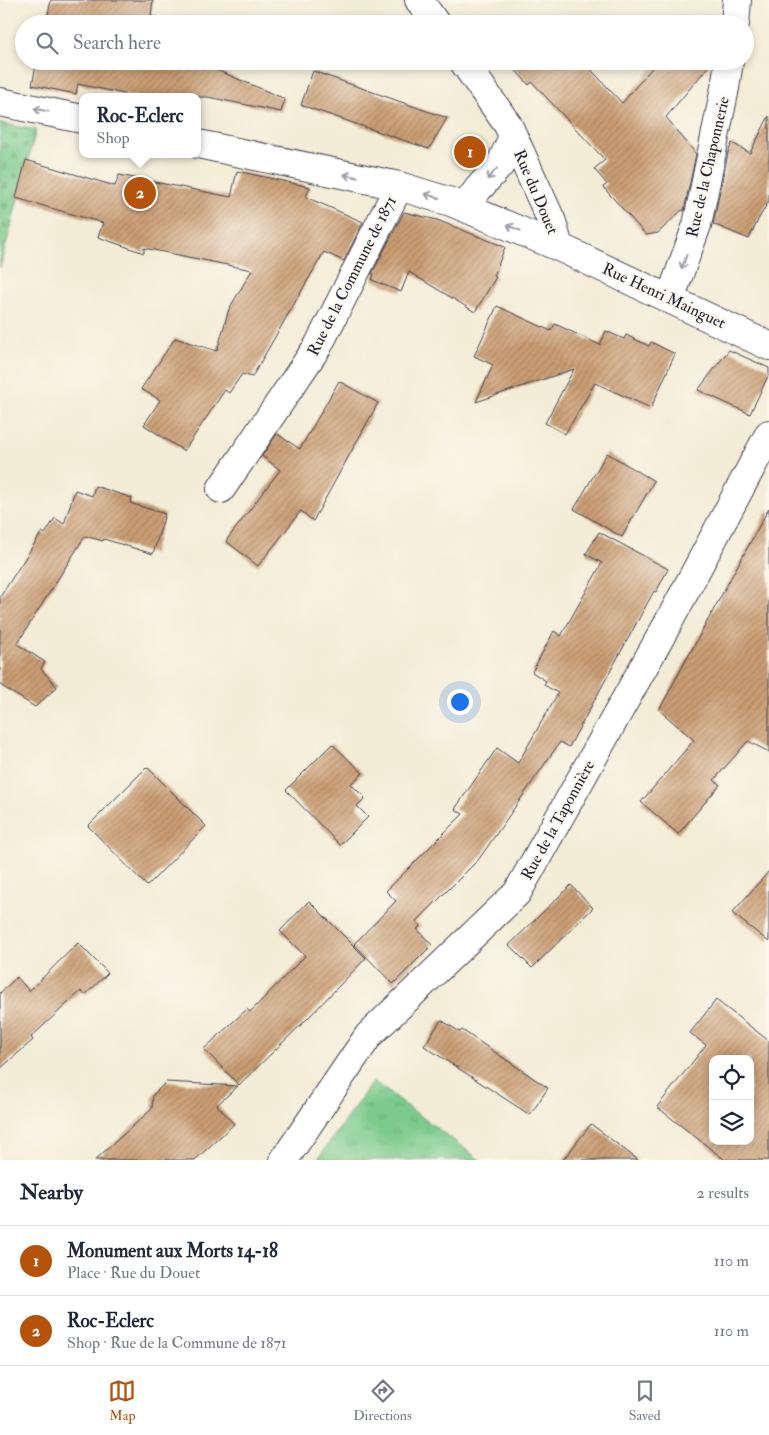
<!DOCTYPE html>
<html lang="en">
<head>
<meta charset="utf-8">
<style>
	:root { --surface:#fff; --page:#f2f2f3; --text:#1f2937; --muted:#747a83; --line:#e0e1e3; --accent:#b45309 }
	body { margin:0; font-family:"IM FELL Double Pica",serif; background:var(--page); color:var(--text) }
	.controls { position:absolute; right:15px; bottom:15px; display:grid; overflow:hidden; border-radius:10px; box-shadow:0 2px 8px #0003 }
	.controls button { width:45px; height:45px; display:grid; place-items:center; padding:0; border:0; border-bottom:1px solid var(--line); background:var(--surface); color:var(--text); font:25px sans-serif }
	.you { position:absolute; left:459px; top:701px; width:18px; height:18px; margin:-12px; border:4px solid #fff; border-radius:50%; background:#1a73e8; box-shadow:0 0 0 8px #1a73e833 }
	.badge { display:grid; place-items:center; width:32px; height:32px; border-radius:50%; background:var(--accent); color:#fff; font-size:16px; font-weight:700 }
	.pin { position:absolute; translate:-50% -50%; border:2px solid #fff; box-shadow:0 1px 5px #0006 }
	.popup { position:absolute; left:79px; top:93px; width:122px; height:65px; box-sizing:border-box; display:grid; place-content:center; border-radius:10px; background:var(--surface); filter:drop-shadow(0 1px 4px #0005); font-size:16px; white-space:nowrap; color:var(--muted) }
	.popup b { font-size:19px; color:var(--text) }
	.popup::after { content:''; position:absolute; left:50%; top:100%; margin-left:-10px; border:10px solid transparent; border-top-color:var(--surface) }
	.list { margin:0; padding:0; list-style:none }
	h2 { display:flex; justify-content:space-between; align-items:center; height:65px; margin:0; padding:0 20px; font-size:21px }
	h2 small { font-size:16px; font-weight:400; color:var(--muted) }
	.list li { display:grid; grid-template-columns:32px 1fr auto; gap:15px; align-items:center; box-sizing:border-box; height:70px; padding:0 20px; border-top:1px solid var(--line) }
	.list b { display:block; font-size:19px; white-space:nowrap }
	.list p { margin:0; font-size:16px; white-space:nowrap; color:var(--muted) }
	.list em { font-size:16px; font-style:normal; color:var(--muted) }
	.icon { flex:none; width:28px; height:28px; fill:none; stroke:currentColor; stroke-width:2; stroke-linecap:round; stroke-linejoin:round }
	.map { position:relative; flex:none; width:769px; height:1160px; overflow:hidden }
	.search { position:absolute; background:var(--surface); box-shadow:0 2px 8px #0003; left:15px; right:15px; top:15px; height:55px; display:flex; align-items:center; gap:12px; box-sizing:border-box; padding:0 18px; border-radius:28px; color:var(--muted); font-size:19px }
	.sheet { height:205px; background:var(--surface) }
	nav { display:flex; justify-content:space-around; align-items:center; box-sizing:border-box; height:70px; border-top:1px solid var(--line); background:var(--surface); font-size:14px; color:var(--muted) }
	nav a { display:grid; justify-items:center; gap:2px }
	nav .on { color:var(--accent) }
	.map>svg:first-child { display:block }
	.grass { fill:url(#grass-tufts); stroke:#4f7664 }
	.cemetery { fill:url(#cemetery-stones); stroke:#4f7664 }
	.building { fill:url(#building-hatch); fill-rule:evenodd }
	.lines { fill:none; stroke-linecap:round; stroke-linejoin:round }
	.minor-casing { stroke:#414052; stroke-width:30 }
	.minor { stroke:#fff; stroke-width:28 }
	.oneway { stroke:#9c9ca7 }
	.labels { text-anchor:middle; dominant-baseline:central; stroke-width:4; stroke-linejoin:round; paint-order:stroke }
	.street-label { font-size:16px; fill:#22223b; stroke:#fbf7ec }
</style>
</head>
<body>
<div class="map">
<svg width="769" height="1160" viewBox="0 0 769 1160">
	<defs>
		<pattern id="grass-tufts" width="24" height="20" patternUnits="userSpaceOnUse" patternTransform="scale(1.25)"><rect width="24" height="20" fill="#7ccb8c"/><path d="M3 7l-1-3M5 7V3M7 7l1-3M15 17l-1-3M17 17v-4M19 17l1-3" fill="none" stroke="#6bae7a"/></pattern>
		<pattern id="cemetery-stones" width="16" height="16" patternUnits="userSpaceOnUse" patternTransform="scale(1.25)"><rect width="16" height="16" fill="#7ccb8c"/><path d="M2 7V4a2 2 0 0 1 4 0v3zM10 15v-3a2 2 0 0 1 4 0v3z" fill="#6bae7a"/></pattern>
		<pattern id="building-hatch" width="6" height="6" patternUnits="userSpaceOnUse" patternTransform="scale(1.25)"><rect width="6" height="6" fill="#cb9e73"/><path d="M-1 1l2-2M0 6l6-6M5 7l2-2" fill="none" stroke="#a48060"/></pattern>
	</defs>
	<rect width="100%" height="100%" fill="#fbf7ec"/>
	<filter id="ink" filterUnits="userSpaceOnUse"><feTurbulence type="fractalNoise" baseFrequency=".02" numOctaves="2"/><feDisplacementMap in="SourceGraphic" scale="10" xChannelSelector="R" yChannelSelector="G"/><feConvolveMatrix kernelMatrix="1 2 1 2 8 2 1 2 1" color-interpolation-filters="sRGB"/></filter>
	<filter id="wash" filterUnits="userSpaceOnUse"><feTurbulence type="fractalNoise" baseFrequency=".0096" numOctaves="4" result="noise"/><feDisplacementMap in="SourceGraphic" scale="20" xChannelSelector="R" yChannelSelector="G"/><feGaussianBlur stdDeviation="1.12" result="paint"/><feColorMatrix in="noise" values="0 0 0 0 0 0 0 0 0 0 0 0 0 0 0 0 0 1.4 0 .05"/><feComposite in="paint" operator="in"/></filter>
	<g filter="url(#wash)">
		<rect width="100%" height="100%" fill="#f3ecd6"/>
		<path class="grass" d="M373,1081l107,79h-163z"/>
		<path class="cemetery" d="M0,123l36,7 -36,138z"/>
		<g id="blocks">
			<g class="building">
				<path d="M51,0h102l-2,16 23,8h-128z"/>
				<path d="M542,17l6,7h-14z"/>
				<path d="M37,61h178l-3,7 73,31 -4,13 -73,-15h-70l-60,-13 -2,10 -44,-9z"/>
				<path d="M507,61h76l39,42 36,-42h55l-47,56 30,37 -12,57 -2,-1 -24,23 -12,2 -43,-48 4,-3 -13,-15 11,-9 -73,-78 -3,3z"/>
				<path d="M313,71l91,32 43,15 -18,31 -128,-44z"/>
				<path d="M769,116v85l-10,17 -10,21 -36,-15 15,-71 4,-10 18,10z"/>
				<path d="M26,160l89,26 4,-11 112,22 6,-26 73,16 -4,10 57,25 -19,39 -20,-9 -72,125 -10,-3 -13,19 -4,-3 -41,61 -40,-26 16,-25 -19,-11 34,-51 42,13 12,-42 23,-39 -108,-22v5l-46,-16 5,-14 -87,-25z"/>
				<path d="M404,212l33,8 68,27 -11,29 2,1 -21,35 -66,-40 -8,20 -29,-12 2,-6 -2,-1z"/>
				<path d="M497,306l54,25 4,-7 45,21 6,-14 18,8 2,-4 23,11 2,-4 24,12 -24,54 -56,-25 -30,51 -20,-11 29,-54 -98,33 17,-37 -19,-9z"/>
				<path d="M729,350l40,18v6l-19,40 -52,-24z"/>
				<path d="M339,381l39,22 -65,118 -12,-10 -43,55 -32,-25 54,-71 -18,-14 15,-22 23,15z"/>
				<path d="M607,453l47,28 -32,56 -48,-28z"/>
				<path d="M95,486l37,12 -2,5 35,11 -12,40 -49,-15 -1,2 -18,-5 -68,108 28,18 -4,7 16,18 -22,20 -35,-22v-88l42,-65 3,2 10,-16 9,6 11,-34 17,6z"/>
				<path d="M769,508v244l-21,-11 -34,39 6,5 -42,49 -37,-32 53,-62 -35,-30z"/>
				<path d="M599,532l69,37 -12,23 -2,-1 -85,156 -9,-5 -81,117 -63,63 5,4 -4,3 15,16 -39,39 -39,-40 42,-43 -10,-10 77,-77 -8,-5 42,-61 21,15 40,-70 -14,-8 2,-4 -14,-9 22,-41 7,5 41,-73 -16,-9z"/>
				<path d="M332,744l31,29 -12,11 14,14 -8,8 11,11 -28,28 -54,-55z"/>
				<path d="M147,767l59,59 -59,60 -59,-60z"/>
				<path d="M769,871v71l-37,-29z"/>
				<path d="M571,885l22,23 -61,60 -23,-23z"/>
				<path d="M309,901l57,57 -59,61 -68,66 -35,-36 43,-40 3,3 55,-56 -25,-25z"/>
				<path d="M78,943l30,30 -23,22 -4,-4 -50,46 2,3 -33,29v-76l17,-16 12,14z"/>
				<path d="M716,1000l53,41v119h-44l-68,-53 49,-62 -16,-12zM713,1059h37v82h-37z"/>
				<path d="M441,1020l19,12 2,-2 86,58 -18,27 -106,-69z"/>
				<path d="M166,1082l72,4 -21,19 17,19 -39,36h-100l57,-51 1,-14z"/>
				<path d="M591,1124l47,36h-75z"/>
			</g>
		</g>
	</g>
	<g filter="url(#ink)">
		<use href="#blocks" fill-opacity="0" stroke="#414052" stroke-width="1"/>
		<g class="lines">
			<g class="minor-casing">
				<g id="minor">
					<path d="M419,0l17,24"/>
					<path d="M735,24l2,-24"/>
					<path d="M463,61l45,64 44,97 7,25"/>
					<path d="M0,102l82,17"/>
					<path d="M198,144l201,42 52,16 108,45 210,99"/>
					<path d="M465,207l13,-18 22,-24 13,-28"/>
					<path d="M670,299l27,-74 28,-137 4,-27"/>
					<path d="M221,489l97,-143 81,-160"/>
					<path d="M284,1160l85,-125 148,-142 149,-266 103,-193"/>
				</g>
			</g>
			<use href="#minor" class="minor"/>
		</g>
		<defs><path id="oneway-shaft" d="M-6 0H5M1.5-3L5.5 0L1.5 3" fill="none" stroke-width="1.6" stroke-linecap="round" stroke-linejoin="round" transform="scale(1.25)"/></defs>
		<g class="oneway">
			<use href="#oneway-shaft" transform="translate(41 110) rotate(-168)"/>
			<use href="#oneway-shaft" transform="translate(492 174) rotate(132)"/>
			<use href="#oneway-shaft" transform="translate(351 176) rotate(-168)"/>
			<use href="#oneway-shaft" transform="translate(432 196) rotate(-163)"/>
			<use href="#oneway-shaft" transform="translate(514 228) rotate(-157)"/>
			<use href="#oneway-shaft" transform="translate(684 262) rotate(110)"/>
		</g>
	</g>
	<g class="labels">
		<g class="street-label">
			<text transform="translate(708 167) rotate(-77)">Rue de la Chaponnerie</text>
			<text transform="translate(536 192) rotate(67)">Rue du Douet</text>
			<text transform="translate(352 276) rotate(-63)">Rue de la Commune de 1871</text>
			<text transform="translate(664 296) rotate(25)">Rue Henri Mainguet</text>
			<text transform="translate(558 820) rotate(-61)">Rue de la Taponnière</text>
		</g>
	</g>
</svg>
<div class="controls">
<button><svg class="icon" aria-label="locate" viewBox="0 0 24 24"><circle cx="12" cy="12" r="6"/><path d="M12 2v4M12 18v4M2 12h4M18 12h4"/></svg></button>
<button><svg class="icon" aria-label="layers" viewBox="0 0 24 24"><path d="M12 4l9 5-9 5-9-5zM3 14l9 5 9-5"/></svg></button>
</div>
<div class="you"></div>
<div class="pin badge" style="left:470px;top:152px">1</div>
<div class="pin badge" style="left:140px;top:193px">2</div>
<div class="popup"><b>Roc-Eclerc</b>Shop</div>
<div class="search"><svg class="icon" aria-label="search" viewBox="0 0 24 24"><circle cx="10" cy="10" r="6"/><path d="M15 15l6 6"/></svg>Search here</div>
</div>
<section class="sheet">
<h2>Nearby<small>2 results</small></h2>
<ul class="list">
<li><span class="badge">1</span><div><b>Monument aux Morts 14-18</b><p>Place · Rue du Douet</p></div><em>110 m</em></li>
<li><span class="badge">2</span><div><b>Roc-Eclerc</b><p>Shop · Rue de la Commune de 1871</p></div><em>110 m</em></li>
</ul>
</section>
<nav>
<a class="on"><svg class="icon" aria-label="map" viewBox="0 0 24 24"><path d="M3 6l6-2 6 2 6-2v14l-6 2-6-2-6 2zM9 4v14M15 6v14"/></svg>Map</a>
<a><svg class="icon" aria-label="directions" viewBox="0 0 24 24"><path d="M12 3l9 9-9 9-9-9zM9 14v-3h6M13 9l2 2-2 2"/></svg>Directions</a>
<a><svg class="icon" aria-label="saved" viewBox="0 0 24 24"><path d="M7 4h10v16l-5-4-5 4z"/></svg>Saved</a>
</nav>
</body>
</html>
